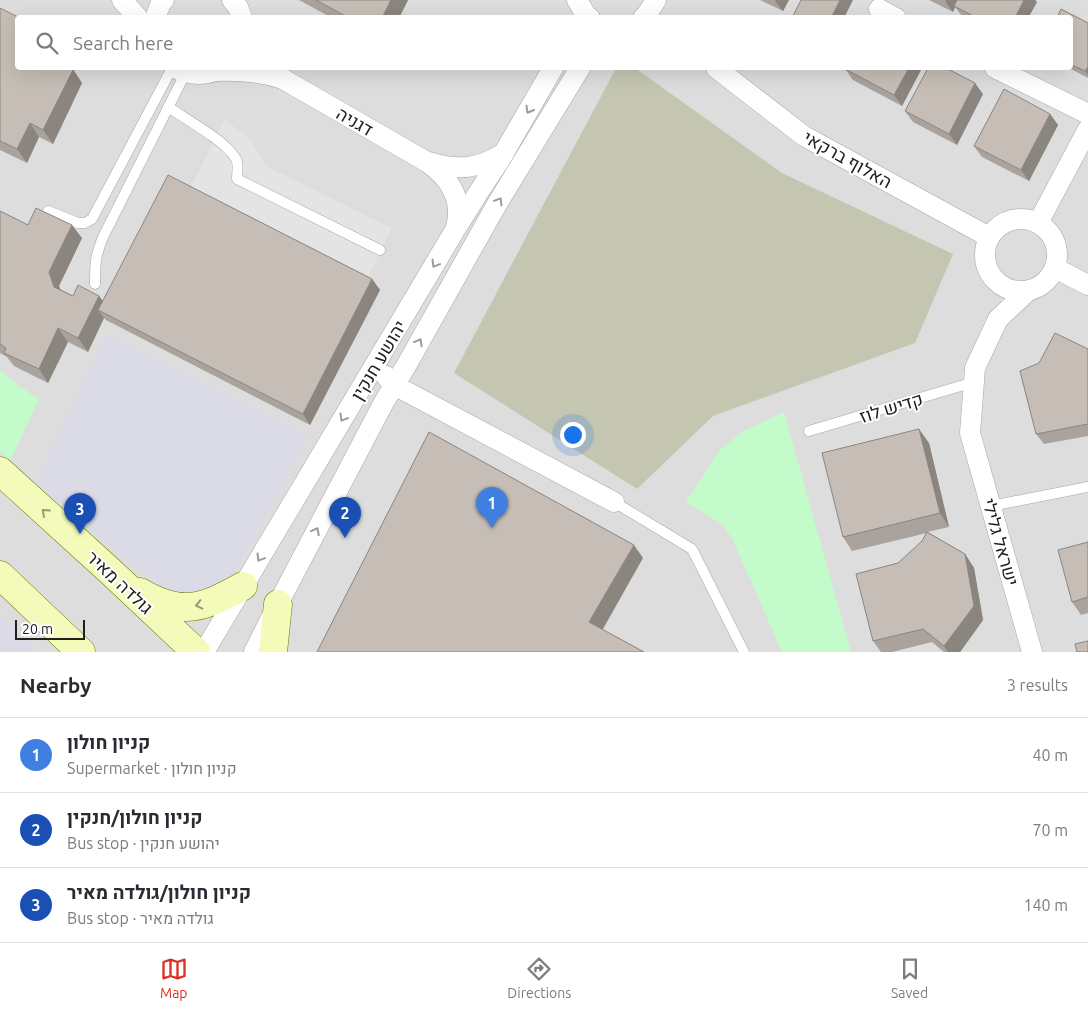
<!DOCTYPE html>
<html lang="en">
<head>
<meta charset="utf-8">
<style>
	:root { --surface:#fff; --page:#f2f2f3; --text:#2b2b33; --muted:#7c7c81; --line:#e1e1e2; --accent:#d93025 }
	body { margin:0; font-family:Ubuntu,Heebo,sans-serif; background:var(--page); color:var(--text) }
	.scale { position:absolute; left:15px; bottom:12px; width:70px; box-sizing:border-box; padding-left:5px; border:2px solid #202020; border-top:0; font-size:14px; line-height:18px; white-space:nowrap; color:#202020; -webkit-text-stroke:4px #fff; paint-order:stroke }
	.you { position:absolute; left:572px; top:434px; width:18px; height:18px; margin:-12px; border:4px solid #fff; border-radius:50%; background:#1a73e8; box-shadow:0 0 0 8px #1a73e833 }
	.badge { display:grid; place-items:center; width:32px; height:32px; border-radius:50%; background:var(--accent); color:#fff; font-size:16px; font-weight:700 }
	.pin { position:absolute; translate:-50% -41px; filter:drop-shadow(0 1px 2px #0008) }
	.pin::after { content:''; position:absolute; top:26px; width:18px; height:15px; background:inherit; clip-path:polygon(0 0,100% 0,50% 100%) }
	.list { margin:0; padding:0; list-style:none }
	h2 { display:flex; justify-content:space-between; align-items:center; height:65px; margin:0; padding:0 20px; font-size:21px }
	h2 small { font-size:16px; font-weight:400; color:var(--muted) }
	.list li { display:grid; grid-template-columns:32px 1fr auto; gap:15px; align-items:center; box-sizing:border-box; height:75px; padding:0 20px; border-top:1px solid var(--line) }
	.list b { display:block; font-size:19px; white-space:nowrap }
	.list p { margin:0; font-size:16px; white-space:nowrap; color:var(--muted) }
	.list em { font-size:16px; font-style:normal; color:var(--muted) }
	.icon { flex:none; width:28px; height:28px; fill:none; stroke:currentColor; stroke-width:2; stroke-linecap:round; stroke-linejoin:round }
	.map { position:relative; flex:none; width:1088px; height:652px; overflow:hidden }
	.search { position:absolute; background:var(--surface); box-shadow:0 5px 20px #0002; left:15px; right:15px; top:15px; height:55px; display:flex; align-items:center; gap:12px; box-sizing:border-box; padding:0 18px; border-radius:5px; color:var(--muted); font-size:19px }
	.sheet { height:290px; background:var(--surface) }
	nav { display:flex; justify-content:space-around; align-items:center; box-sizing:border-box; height:70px; border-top:1px solid var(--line); background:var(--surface); font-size:14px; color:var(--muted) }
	nav a { display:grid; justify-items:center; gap:2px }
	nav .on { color:var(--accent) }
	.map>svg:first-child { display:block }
	.residential { fill:#dedddd; fill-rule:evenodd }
	.construction { fill:#c5c6b2 }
	.park { fill:#c4fbcb }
	.parking { fill:#e4e4e4 }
	.plaza { fill:#dbdbe7 }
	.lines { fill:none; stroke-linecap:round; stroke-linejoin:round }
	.service-casing { stroke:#a7a7a7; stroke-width:11 }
	.minor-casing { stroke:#a7a7a7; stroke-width:21 }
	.secondary-casing { stroke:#687c02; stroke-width:29 }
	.service { stroke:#fff; stroke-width:10 }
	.minor { stroke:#fff; stroke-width:20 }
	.secondary { stroke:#f4fbba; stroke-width:28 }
	.wall { fill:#aaa39d }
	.shaded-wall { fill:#8b857f }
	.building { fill:#c6beb6; stroke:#8b857f }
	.oneway { stroke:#9b9b9b }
	.oneway2 { stroke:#959875 }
	.labels { text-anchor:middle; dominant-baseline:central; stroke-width:4; stroke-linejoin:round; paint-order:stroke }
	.street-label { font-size:18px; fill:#202020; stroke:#fff }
</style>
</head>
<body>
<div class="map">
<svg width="1088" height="652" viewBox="0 0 1088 652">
	<rect width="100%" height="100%" fill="#f1eee7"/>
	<path class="residential" d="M0,0h1088v652h-1088zM18,18h1052v50h-1052z"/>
	<path class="construction" d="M616,68h19l147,105 171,81 -38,89 -202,73 -76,73 -183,-116z"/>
	<g class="park">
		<path d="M0,370l19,16 20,13 -29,62 -10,-9z"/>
		<path d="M784,412l67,240h-69l-50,-114 -10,-14 -36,-22 33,-51 21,-18z"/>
	</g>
	<path class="parking" d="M224,120l19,13 9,9 14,24 125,62 -22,48 -178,-89z"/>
	<g class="plaza">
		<path d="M107,334l201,102 -74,137 -13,12 -14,8 -31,1 -15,-8 -125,-104z"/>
		<path d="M0,618l38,34h-38z"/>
	</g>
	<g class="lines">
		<g class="service-casing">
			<g id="service">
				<path d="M168,107c19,13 58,34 68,52 3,5 1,14 1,20l143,71"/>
				<path d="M48,211l30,12h7l7,-4 80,-151"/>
				<path d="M95,284c0,-20 0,-27 8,-47l83,-165"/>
				<path d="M809,431l165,-49"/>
				<path d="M614,502l78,47 52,103"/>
				<path d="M991,506l97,-19"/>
			</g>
		</g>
		<g class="minor-casing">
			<g id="minor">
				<path d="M122,0l16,18"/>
				<path d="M232,0l6,7 4,11"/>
				<path d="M577,0l9,15 4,3"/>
				<path d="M879,9l17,9"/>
				<path d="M155,18l6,-15 3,-3"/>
				<path d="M643,18l4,-4 9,-14"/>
				<path d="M175,68c16,8 31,8 47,0"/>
				<path d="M270,68l13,11 144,83c22,15 37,38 29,65"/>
				<path d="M716,68l88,68 185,101"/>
				<path d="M995,68l93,46"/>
				<path d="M214,71c24,-1 46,0 69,8"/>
				<path d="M429,162c29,9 50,7 75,-9"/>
				<circle cx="1021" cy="255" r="36"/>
				<path d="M1038,223l50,-94"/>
				<path d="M1055,268l33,17"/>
				<path d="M1029,290l-31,29 -23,49 -5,65 62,219"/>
				<path d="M386,376l8,9 220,117"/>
				<path d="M204,652l251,-422 25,-40 18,-27 55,-95"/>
				<path d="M254,652l24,-48 106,-202 22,-36 91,-162 83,-136"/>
			</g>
		</g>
		<g class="secondary-casing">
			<g id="secondary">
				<path d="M0,471l111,101 85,80"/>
				<path d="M0,575l81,77"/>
				<path d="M140,592c43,25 63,16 103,-6"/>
				<path d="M273,652l5,-48"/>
			</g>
		</g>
		<use href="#service" class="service"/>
		<use href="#minor" class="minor"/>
		<use href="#secondary" class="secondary"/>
	</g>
	<g class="wall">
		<path d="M299,0h109l-9,18h-67z"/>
		<path d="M760,0h29l-6,11z"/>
		<path d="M929,0h106l2,2 -9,16h-64l-2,-2 -7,-9 -2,5z"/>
		<path d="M0,8l74,63 8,12 -29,61 -14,-7 -12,26 -27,-13z"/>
		<path d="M1070,18l18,5v55l-19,-10h1z"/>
		<path d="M846,68h76l-20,38 -49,-26 -8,-11z"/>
		<path d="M983,94l-26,51 -44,-23 -8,-11z"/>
		<path d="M1050,114l8,11 -29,56 -47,-24 -8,-11z"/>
		<path d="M0,211l28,14 54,13 -23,48 1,3 13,7h26l4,5 269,-22 8,11 -70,135 -204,-105 -2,-2 -16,34 -20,-10 -20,41 -34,-17 -7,-9 -7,-4z"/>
		<path d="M1088,349v87l-44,8 -8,-10z"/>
		<path d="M929,443l20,84 -22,5 38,22 9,14 9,52 -23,32h-16l-12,-10 -40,10h-11l-8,-11 49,-100 5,-8 -75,18 -9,-14z"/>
		<path d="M1088,542v71l-7,2 -9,-13z"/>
	</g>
	<g class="shaded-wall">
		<path d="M391,0h17l-9,18h-17z"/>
		<path d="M776,0h13l-6,11 -8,-10z"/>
		<path d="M840,0h13l-9,18h-13z"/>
		<path d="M946,0h13l-5,6 1,1 -2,5 -8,-11z"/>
		<path d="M1024,0h11l2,2 -9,16h-13z"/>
		<path d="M1088,67v8l-3,-4z"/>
		<path d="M64,68h12l-2,3 8,12 -29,61 -10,-14z"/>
		<path d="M909,68h13l-20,38 -8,-11z"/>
		<path d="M975,83l8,11 -26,51 -8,-11z"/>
		<path d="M1050,114l8,11 -29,56 -8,-11z"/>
		<path d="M30,123l9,14 -12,26 -10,-14z"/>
		<path d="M72,225l10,13 -23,48 5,14 -10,-13 -5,-15z"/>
		<path d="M372,279l8,11 -70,135 -7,-11z"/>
		<path d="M99,296l10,13 -11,1 6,8 -16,34 -10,-14z"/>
		<path d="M58,328l10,14 -20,41 -9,-14z"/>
		<path d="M919,429l10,14 20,84 -9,-14z"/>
		<path d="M634,545l9,13 -44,78 -10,-14z"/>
		<path d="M965,554l9,14 9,52 -23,32h-12l-4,-6z"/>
	</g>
	<g class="building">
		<path d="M316,0h75l-9,18h-33z"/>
		<path d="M801,0h39l-9,18h-39z"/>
		<path d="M957,0h67l-9,18h-38l-23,-12z"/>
		<path d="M0,8l20,10h-2v50h51l4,2 -30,60 -13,-7 -13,26 -17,-8z"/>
		<path d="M1061,9l27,14v44l-3,4 -15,-7v-46h-13z"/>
		<path d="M846,68h63l-15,27 -49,-26z"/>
		<path d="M928,68h18l29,15 -26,51 -44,-23z"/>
		<path d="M1004,89l46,25 -29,56 -47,-24z"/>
		<path d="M168,175l204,104 -69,135 -205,-104z"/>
		<path d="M36,208l36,17 -23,47 5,15 19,9 5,-11 21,11 -21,42 -20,-10 -19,41 -35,-16 2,-5 -6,-4v-133l28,14z"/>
		<path d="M1055,333l33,16v75l-52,10 -16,-63 19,-8z"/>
		<path d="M919,429l21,84 -97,24 -21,-84z"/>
		<path d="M429,432l205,113 -45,77 55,30h-327z"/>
		<path d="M927,532l38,22 9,52 -30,40 -21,-17 -50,12 -17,-67 42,-11 24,-22z"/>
		<path d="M1088,542v55l-16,5 -14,-52z"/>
		<path d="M1088,641v11h-11l-2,-8z"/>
	</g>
	<defs><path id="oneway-chevron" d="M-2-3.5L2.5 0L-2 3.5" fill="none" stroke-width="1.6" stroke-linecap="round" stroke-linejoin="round" transform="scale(1.25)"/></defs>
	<g class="oneway">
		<use href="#oneway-chevron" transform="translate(529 110) rotate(120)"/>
		<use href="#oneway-chevron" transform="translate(499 201) rotate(-59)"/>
		<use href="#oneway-chevron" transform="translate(435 264) rotate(121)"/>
		<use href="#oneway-chevron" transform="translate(419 342) rotate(-61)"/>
		<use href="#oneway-chevron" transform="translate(343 418) rotate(121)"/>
		<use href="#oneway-chevron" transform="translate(316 531) rotate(-62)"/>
		<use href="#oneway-chevron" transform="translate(260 558) rotate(121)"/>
	</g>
	<g class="oneway2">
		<use href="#oneway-chevron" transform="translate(45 512) rotate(-138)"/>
		<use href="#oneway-chevron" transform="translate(199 605) rotate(167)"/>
	</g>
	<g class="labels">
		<g class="street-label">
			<text transform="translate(355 121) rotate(30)">דגניה</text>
			<text transform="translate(848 159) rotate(29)">האלוף ברקאי</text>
			<text transform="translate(378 360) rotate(-59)">יהושע חנקין</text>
			<text transform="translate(891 407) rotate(-17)">קדיש לוז</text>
			<text transform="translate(1001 542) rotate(74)">ישראל גלילי</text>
			<text transform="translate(120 582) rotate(43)">גולדה מאיר</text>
		</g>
	</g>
</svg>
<div class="scale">20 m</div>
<div class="you"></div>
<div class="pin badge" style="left:492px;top:528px;background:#3f7fe0">1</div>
<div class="pin badge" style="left:345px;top:538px;background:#1a4fb4">2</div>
<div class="pin badge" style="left:80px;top:534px;background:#1a4fb4">3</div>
<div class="search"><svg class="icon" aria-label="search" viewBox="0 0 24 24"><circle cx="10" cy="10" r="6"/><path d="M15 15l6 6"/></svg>Search here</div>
</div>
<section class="sheet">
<h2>Nearby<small>3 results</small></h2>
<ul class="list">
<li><span class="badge" style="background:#3f7fe0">1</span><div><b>קניון חולון</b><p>Supermarket · קניון חולון</p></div><em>40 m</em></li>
<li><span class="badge" style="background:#1a4fb4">2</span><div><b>קניון חולון/חנקין</b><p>Bus stop · יהושע חנקין</p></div><em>70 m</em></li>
<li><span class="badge" style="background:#1a4fb4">3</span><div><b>קניון חולון/גולדה מאיר</b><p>Bus stop · גולדה מאיר</p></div><em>140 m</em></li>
</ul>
</section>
<nav>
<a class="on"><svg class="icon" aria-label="map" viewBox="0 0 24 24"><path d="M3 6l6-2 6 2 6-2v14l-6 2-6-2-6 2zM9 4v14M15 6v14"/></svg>Map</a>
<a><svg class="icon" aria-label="directions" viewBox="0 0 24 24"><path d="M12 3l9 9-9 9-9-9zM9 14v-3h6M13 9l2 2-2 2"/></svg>Directions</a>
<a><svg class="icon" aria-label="saved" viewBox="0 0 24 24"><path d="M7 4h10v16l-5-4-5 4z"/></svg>Saved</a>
</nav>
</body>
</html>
